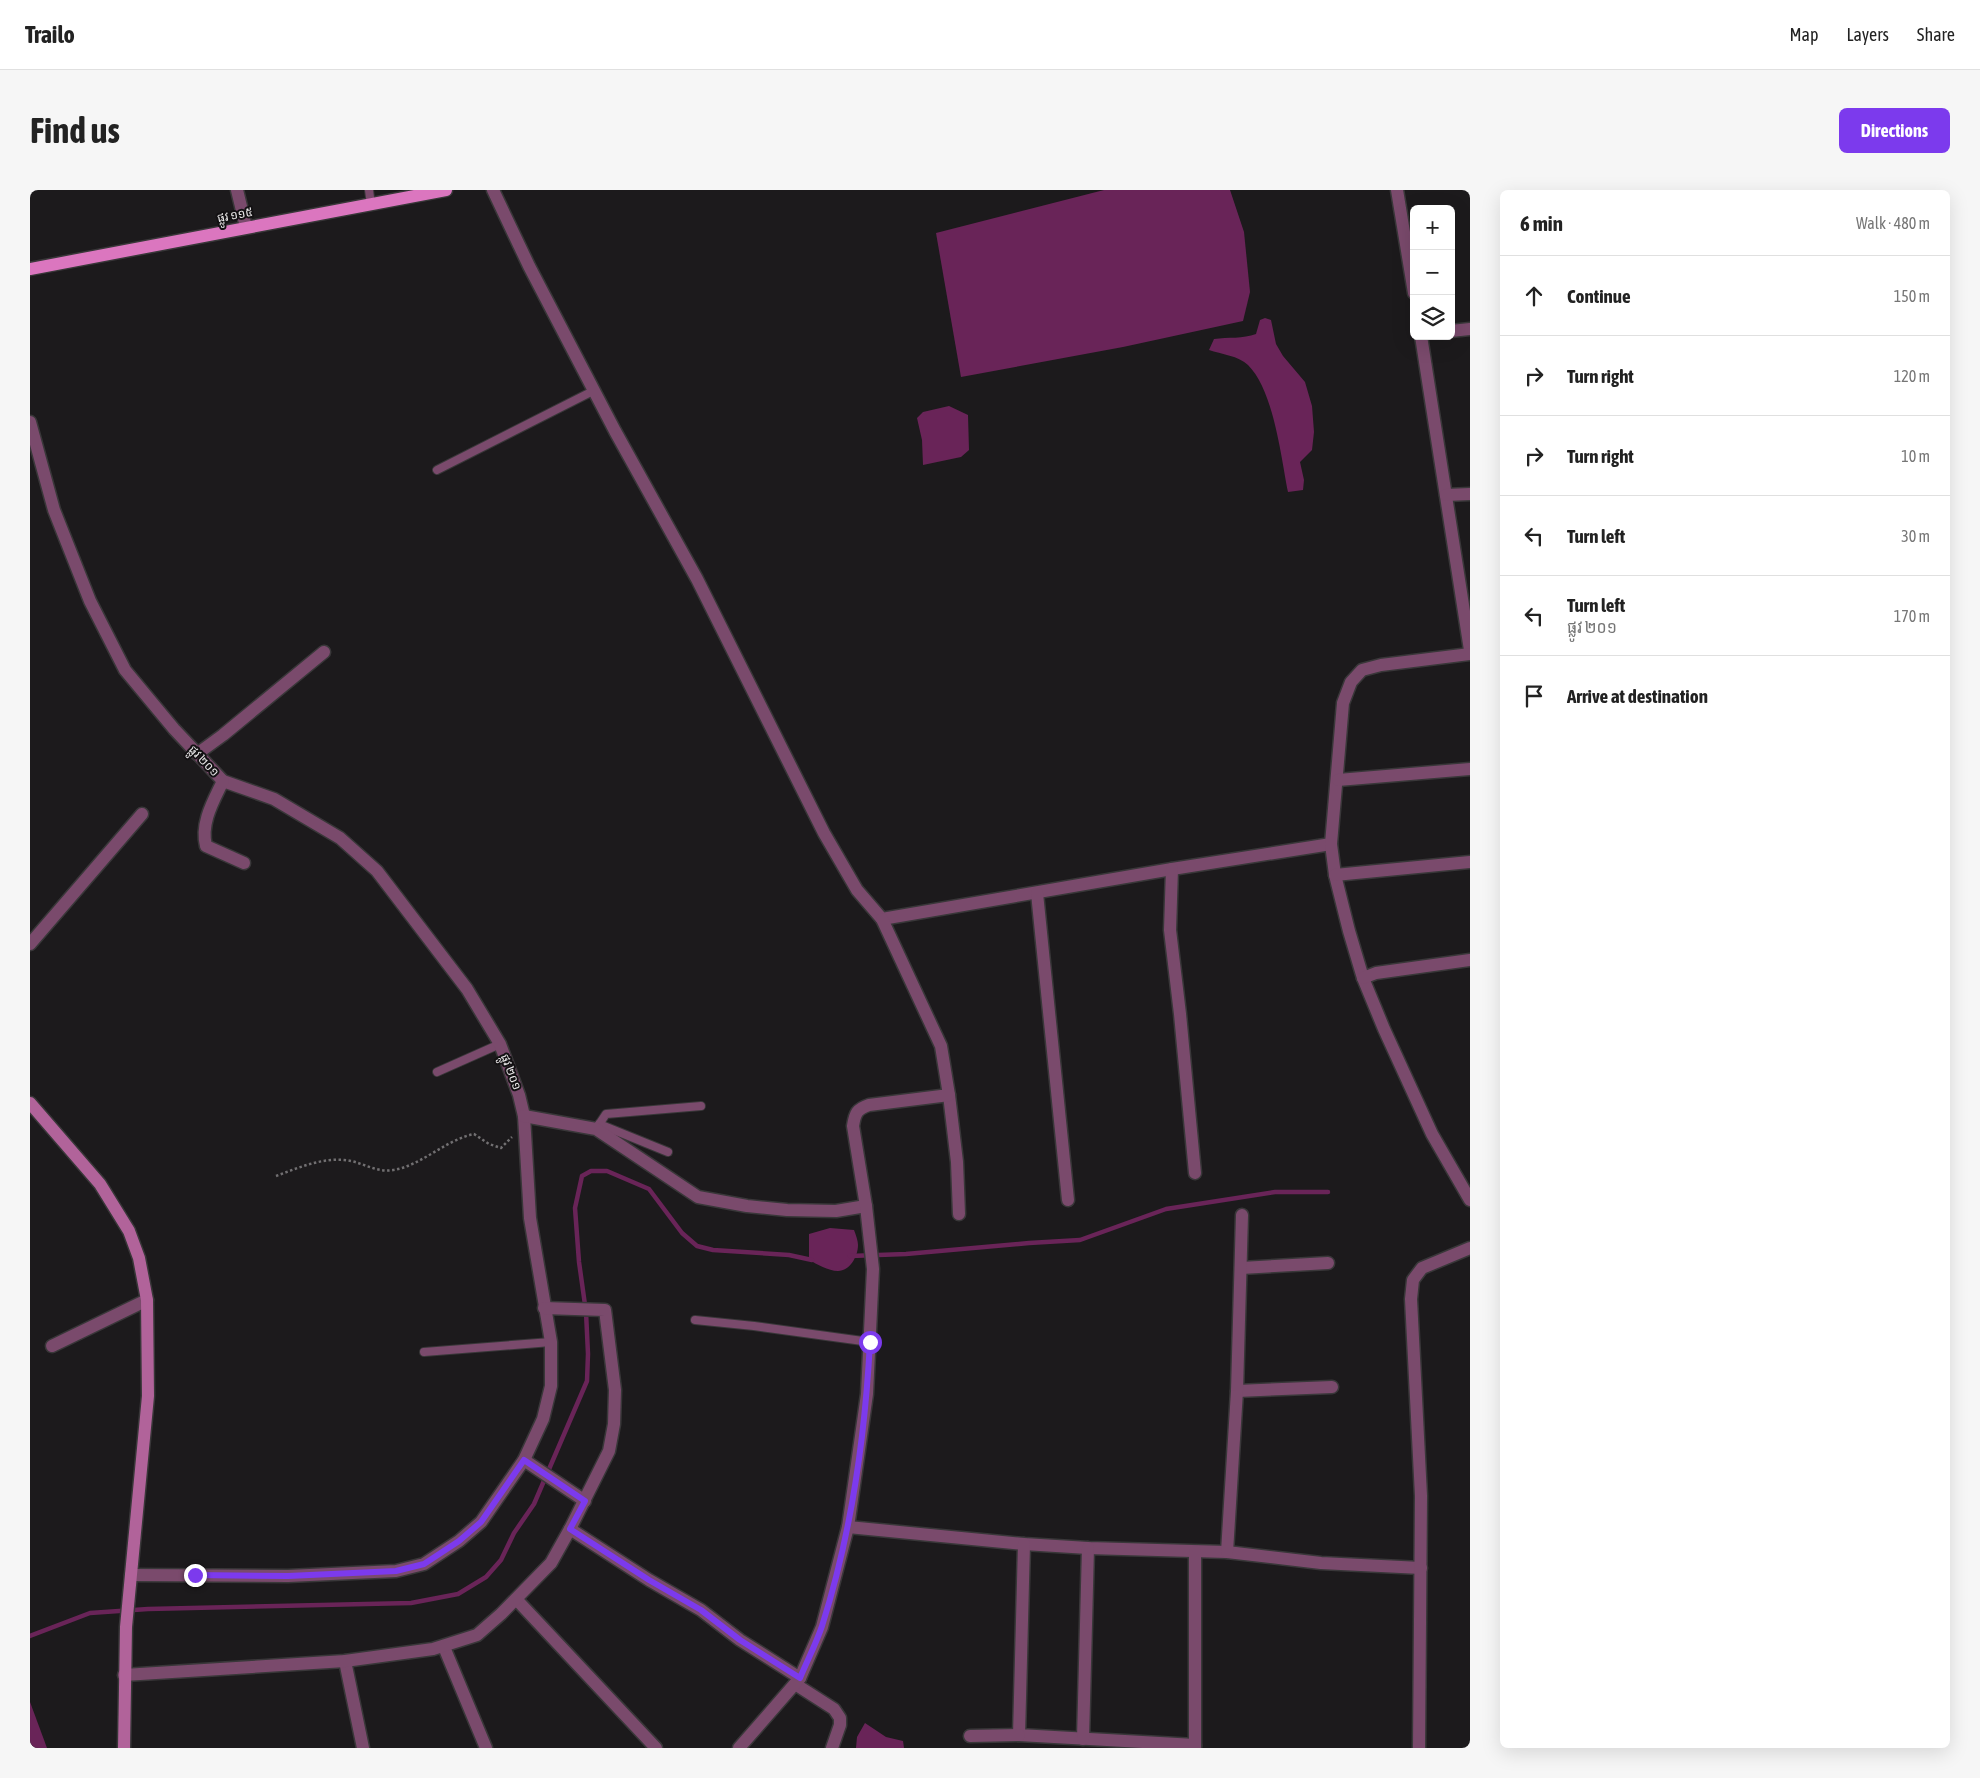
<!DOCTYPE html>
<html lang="en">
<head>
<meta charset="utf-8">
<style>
	:root { --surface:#fff; --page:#f6f6f6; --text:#222; --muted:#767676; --line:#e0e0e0; --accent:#7c3aed }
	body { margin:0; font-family:"Asap Condensed","Noto Sans Khmer",sans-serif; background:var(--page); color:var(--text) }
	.controls { position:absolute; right:15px; top:15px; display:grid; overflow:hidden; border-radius:8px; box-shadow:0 5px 20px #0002 }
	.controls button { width:45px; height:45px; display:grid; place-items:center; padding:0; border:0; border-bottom:1px solid var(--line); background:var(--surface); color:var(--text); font:25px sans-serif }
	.stop { position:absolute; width:15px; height:15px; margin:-11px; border:4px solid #7c3aed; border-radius:50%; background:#fff }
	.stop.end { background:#7c3aed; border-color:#fff; box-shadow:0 1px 5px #0008 }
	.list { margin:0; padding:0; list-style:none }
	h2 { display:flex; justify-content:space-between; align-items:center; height:65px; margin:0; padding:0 20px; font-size:21px }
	h2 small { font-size:16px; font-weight:400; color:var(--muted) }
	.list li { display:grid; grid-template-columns:32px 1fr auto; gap:15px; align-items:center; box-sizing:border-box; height:80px; padding:0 20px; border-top:1px solid var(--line) }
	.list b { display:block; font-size:19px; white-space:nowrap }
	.list p { margin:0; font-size:16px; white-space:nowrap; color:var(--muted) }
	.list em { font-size:16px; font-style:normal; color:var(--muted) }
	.icon { flex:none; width:28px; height:28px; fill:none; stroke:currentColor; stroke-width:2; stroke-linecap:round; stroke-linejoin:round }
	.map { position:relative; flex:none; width:1440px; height:1558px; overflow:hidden; border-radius:8px }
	header { display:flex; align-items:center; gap:30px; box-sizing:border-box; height:70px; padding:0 25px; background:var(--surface); border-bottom:1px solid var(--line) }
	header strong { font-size:24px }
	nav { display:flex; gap:28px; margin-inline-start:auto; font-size:18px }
	.intro { display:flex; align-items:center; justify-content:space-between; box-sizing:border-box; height:120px; padding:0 30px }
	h1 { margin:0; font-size:35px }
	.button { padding:12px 22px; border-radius:8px; background:var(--accent); color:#fff; font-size:18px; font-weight:700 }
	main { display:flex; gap:30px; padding:0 30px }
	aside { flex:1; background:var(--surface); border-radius:8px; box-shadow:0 5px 20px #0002 }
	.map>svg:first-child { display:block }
	.water { fill:#692458 }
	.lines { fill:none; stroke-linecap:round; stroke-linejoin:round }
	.stream { stroke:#692458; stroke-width:4.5 }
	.lane-casing { stroke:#393739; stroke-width:10 }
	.street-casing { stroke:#393739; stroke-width:15 }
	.secondary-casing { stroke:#393739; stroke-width:15 }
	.primary-casing { stroke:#393739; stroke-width:15 }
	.path { stroke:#716f71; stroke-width:2.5; stroke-dasharray:2.5 2.5; stroke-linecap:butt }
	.lane { stroke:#7a4a6c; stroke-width:8 }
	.street { stroke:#7a4a6c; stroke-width:12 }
	.secondary { stroke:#b1639a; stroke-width:12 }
	.primary { stroke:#db76bf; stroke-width:12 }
	.route { stroke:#7c3aed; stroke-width:6 }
	.labels { text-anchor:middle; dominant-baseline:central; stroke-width:4; stroke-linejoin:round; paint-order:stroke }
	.street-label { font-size:12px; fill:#e9e7e8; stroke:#131113 }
</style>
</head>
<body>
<header>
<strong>Trailo</strong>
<nav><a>Map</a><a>Layers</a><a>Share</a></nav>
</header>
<div class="intro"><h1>Find us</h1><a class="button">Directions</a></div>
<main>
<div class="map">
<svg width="1440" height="1558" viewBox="0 0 1440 1558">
	<rect width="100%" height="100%" fill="#1c1a1c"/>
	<g class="water">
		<path d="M1074,0h126l14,42 6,60 -7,29 -120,26 -162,30 -25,-144z"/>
		<path d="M1235,128l6,2 5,24 7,12 22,26 7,24 2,26 -2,18 -12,12 4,18 -1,10 -15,2c-7,-35 -14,-101 -40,-127 -9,-9 -27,-11 -39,-15l5,-11c14,-2 29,0 42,-5l4,-14z"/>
		<path d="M919,216l19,9 1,35 -8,7 -38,8 -1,-25 -5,-22 6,-6z"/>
		<path d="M800,1038l24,2c2,5 4,11 4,15 0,11 -8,26 -20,26 -10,0 -21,-7 -29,-11v-26z"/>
		<path d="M0,1512l17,46h-17z"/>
		<path d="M835,1533l21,14 17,4 1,7h-48l1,-11z"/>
	</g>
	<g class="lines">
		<g class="stream">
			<path d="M820,1066l56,-2 123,-11 51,-3 86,-31 109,-17h53"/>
			<path d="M0,1446l60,-23 58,-4 263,-6 47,-9 28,-17 15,-17 13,-27 20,-29 53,-123 1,-27 -2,-42 -7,-50 -4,-54 7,-32 9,-5h16l42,18 33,44 15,13 16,4 76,5 23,5"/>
		</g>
		<g class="lane-casing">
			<g id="lane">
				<path d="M339,0l2,15"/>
				<path d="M407,280l156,-79"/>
				<path d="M407,882l63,-28"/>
				<path d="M569,934l69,28"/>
				<path d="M566,939l10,-15 95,-8"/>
				<path d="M665,1130l59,6 116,16"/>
				<path d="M394,1162l127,-10"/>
			</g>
		</g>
		<g class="street-casing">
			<g id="street">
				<path d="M207,0l9,37"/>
				<path d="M463,0l36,76 86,165 82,148 127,254 33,57 25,29 290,-50 159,-25"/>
				<path d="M1367,0l17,103"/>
				<path d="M1421,141l19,-2"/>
				<path d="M1391,146l49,314"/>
				<path d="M0,232l24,88 36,91 35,69 49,59 49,52 51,18 66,39 37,33 90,118 33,55 19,51 5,21 6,102 21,124v44l-8,33 -19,41 -43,62 -22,19 -35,23 -28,7 -108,5 -157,-1"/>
				<path d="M1416,305l24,-1"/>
				<path d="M1440,464l-89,11 -19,5 -11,12 -8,21 -12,141 4,31 14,56 14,47 21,51 48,105 38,66"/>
				<path d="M167,564l26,-19 101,-83"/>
				<path d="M1308,590l132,-11"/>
				<path d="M193,591c-9,19 -23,42 -17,65l38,17"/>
				<path d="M1142,679l-2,61 10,84 15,159"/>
				<path d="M1305,685l135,-13"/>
				<path d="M1007,703l31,307"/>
				<path d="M0,754l112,-130"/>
				<path d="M1333,788l13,-5 94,-13"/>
				<path d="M919,905l8,67 2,52"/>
				<path d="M494,926l72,13 102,68 49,9 40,4 49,1 30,-5"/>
				<path d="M1211,1078l87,-5"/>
				<path d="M22,1156l95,-46"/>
				<path d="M1207,1201l95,-4"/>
				<path d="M494,1270l61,41"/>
				<path d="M818,1337l176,17 64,4 139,4 94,11 100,5"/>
				<path d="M540,1339l79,51 52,30 39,30 60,38"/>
				<path d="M994,1354l-5,191 176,10"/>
				<path d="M1197,1362l10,-161 5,-176"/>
				<path d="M486,1409l140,149"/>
				<path d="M414,1457l42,101"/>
				<path d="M315,1471l18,87"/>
				<path d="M94,1485l221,-14 88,-12 44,-14 24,-21 50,-51 19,-34 39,-78 5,-27 1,-34 -10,-80 -61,-2"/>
				<path d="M765,1494l39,25 6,9v7l-8,23"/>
				<path d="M940,1546l49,-1"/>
				<path d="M1053,1549l5,-191"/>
				<path d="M709,1558l61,-70 22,-51 26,-100 19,-133 6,-125 -7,-63 -13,-80c2,-13 4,-17 16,-21l80,-10 -8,-49 -59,-127"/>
				<path d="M1165,1558v-196"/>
				<path d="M1389,1558l2,-252 -10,-197 2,-19 9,-12 48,-20"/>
			</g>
		</g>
		<g class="secondary-casing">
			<path id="secondary" d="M0,913l70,81 29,47 10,27 8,42 1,96 -22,231 -2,121"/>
		</g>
		<g class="primary-casing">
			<path id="primary" d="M0,79l416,-79"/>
		</g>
		<path class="path" d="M246,986c22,-8 44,-18 68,-16 17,1 31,13 49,10 28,-4 52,-30 81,-36l15,10 12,4 11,-11"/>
		<use href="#lane" class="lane"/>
		<use href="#street" class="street"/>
		<use href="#secondary" class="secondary"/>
		<use href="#primary" class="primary"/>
	</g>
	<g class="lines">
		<path class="route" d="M165,1385l93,1 108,-5 28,-7 35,-23 22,-19 43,-62 61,41 -15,28 79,51 52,30 39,30 60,38c7,-17 16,-34 22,-52 29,-91 43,-189 48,-284"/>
	</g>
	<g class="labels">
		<g class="street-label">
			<text transform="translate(205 25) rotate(-11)">ផ្លូវ ១១៥</text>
			<text transform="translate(174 571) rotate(46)">ផ្លូវ ២០១</text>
			<text transform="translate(481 882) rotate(69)">ផ្លូវ ២០១</text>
		</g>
	</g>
</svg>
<div class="controls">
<button>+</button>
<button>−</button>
<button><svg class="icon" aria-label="layers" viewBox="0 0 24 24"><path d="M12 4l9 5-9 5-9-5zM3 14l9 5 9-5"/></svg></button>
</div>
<div class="stop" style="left:840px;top:1152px"></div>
<div class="stop end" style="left:165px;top:1385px"></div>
</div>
<aside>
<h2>6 min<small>Walk · 480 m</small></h2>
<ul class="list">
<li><svg class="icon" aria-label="ahead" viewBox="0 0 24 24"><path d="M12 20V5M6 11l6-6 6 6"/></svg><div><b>Continue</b></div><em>150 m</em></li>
<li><svg class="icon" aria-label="right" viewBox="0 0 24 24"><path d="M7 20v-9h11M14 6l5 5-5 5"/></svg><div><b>Turn right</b></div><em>120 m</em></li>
<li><svg class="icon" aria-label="right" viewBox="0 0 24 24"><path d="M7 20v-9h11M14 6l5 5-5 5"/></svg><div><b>Turn right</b></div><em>10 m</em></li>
<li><svg class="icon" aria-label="left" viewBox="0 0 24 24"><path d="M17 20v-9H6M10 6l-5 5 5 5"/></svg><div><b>Turn left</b></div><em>30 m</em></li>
<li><svg class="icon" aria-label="left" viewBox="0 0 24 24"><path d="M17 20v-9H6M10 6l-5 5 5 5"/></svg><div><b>Turn left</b><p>ផ្លូវ ២០១</p></div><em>170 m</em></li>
<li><svg class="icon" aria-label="arrive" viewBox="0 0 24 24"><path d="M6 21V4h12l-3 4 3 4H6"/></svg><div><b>Arrive at destination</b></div></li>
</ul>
</aside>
</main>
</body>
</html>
